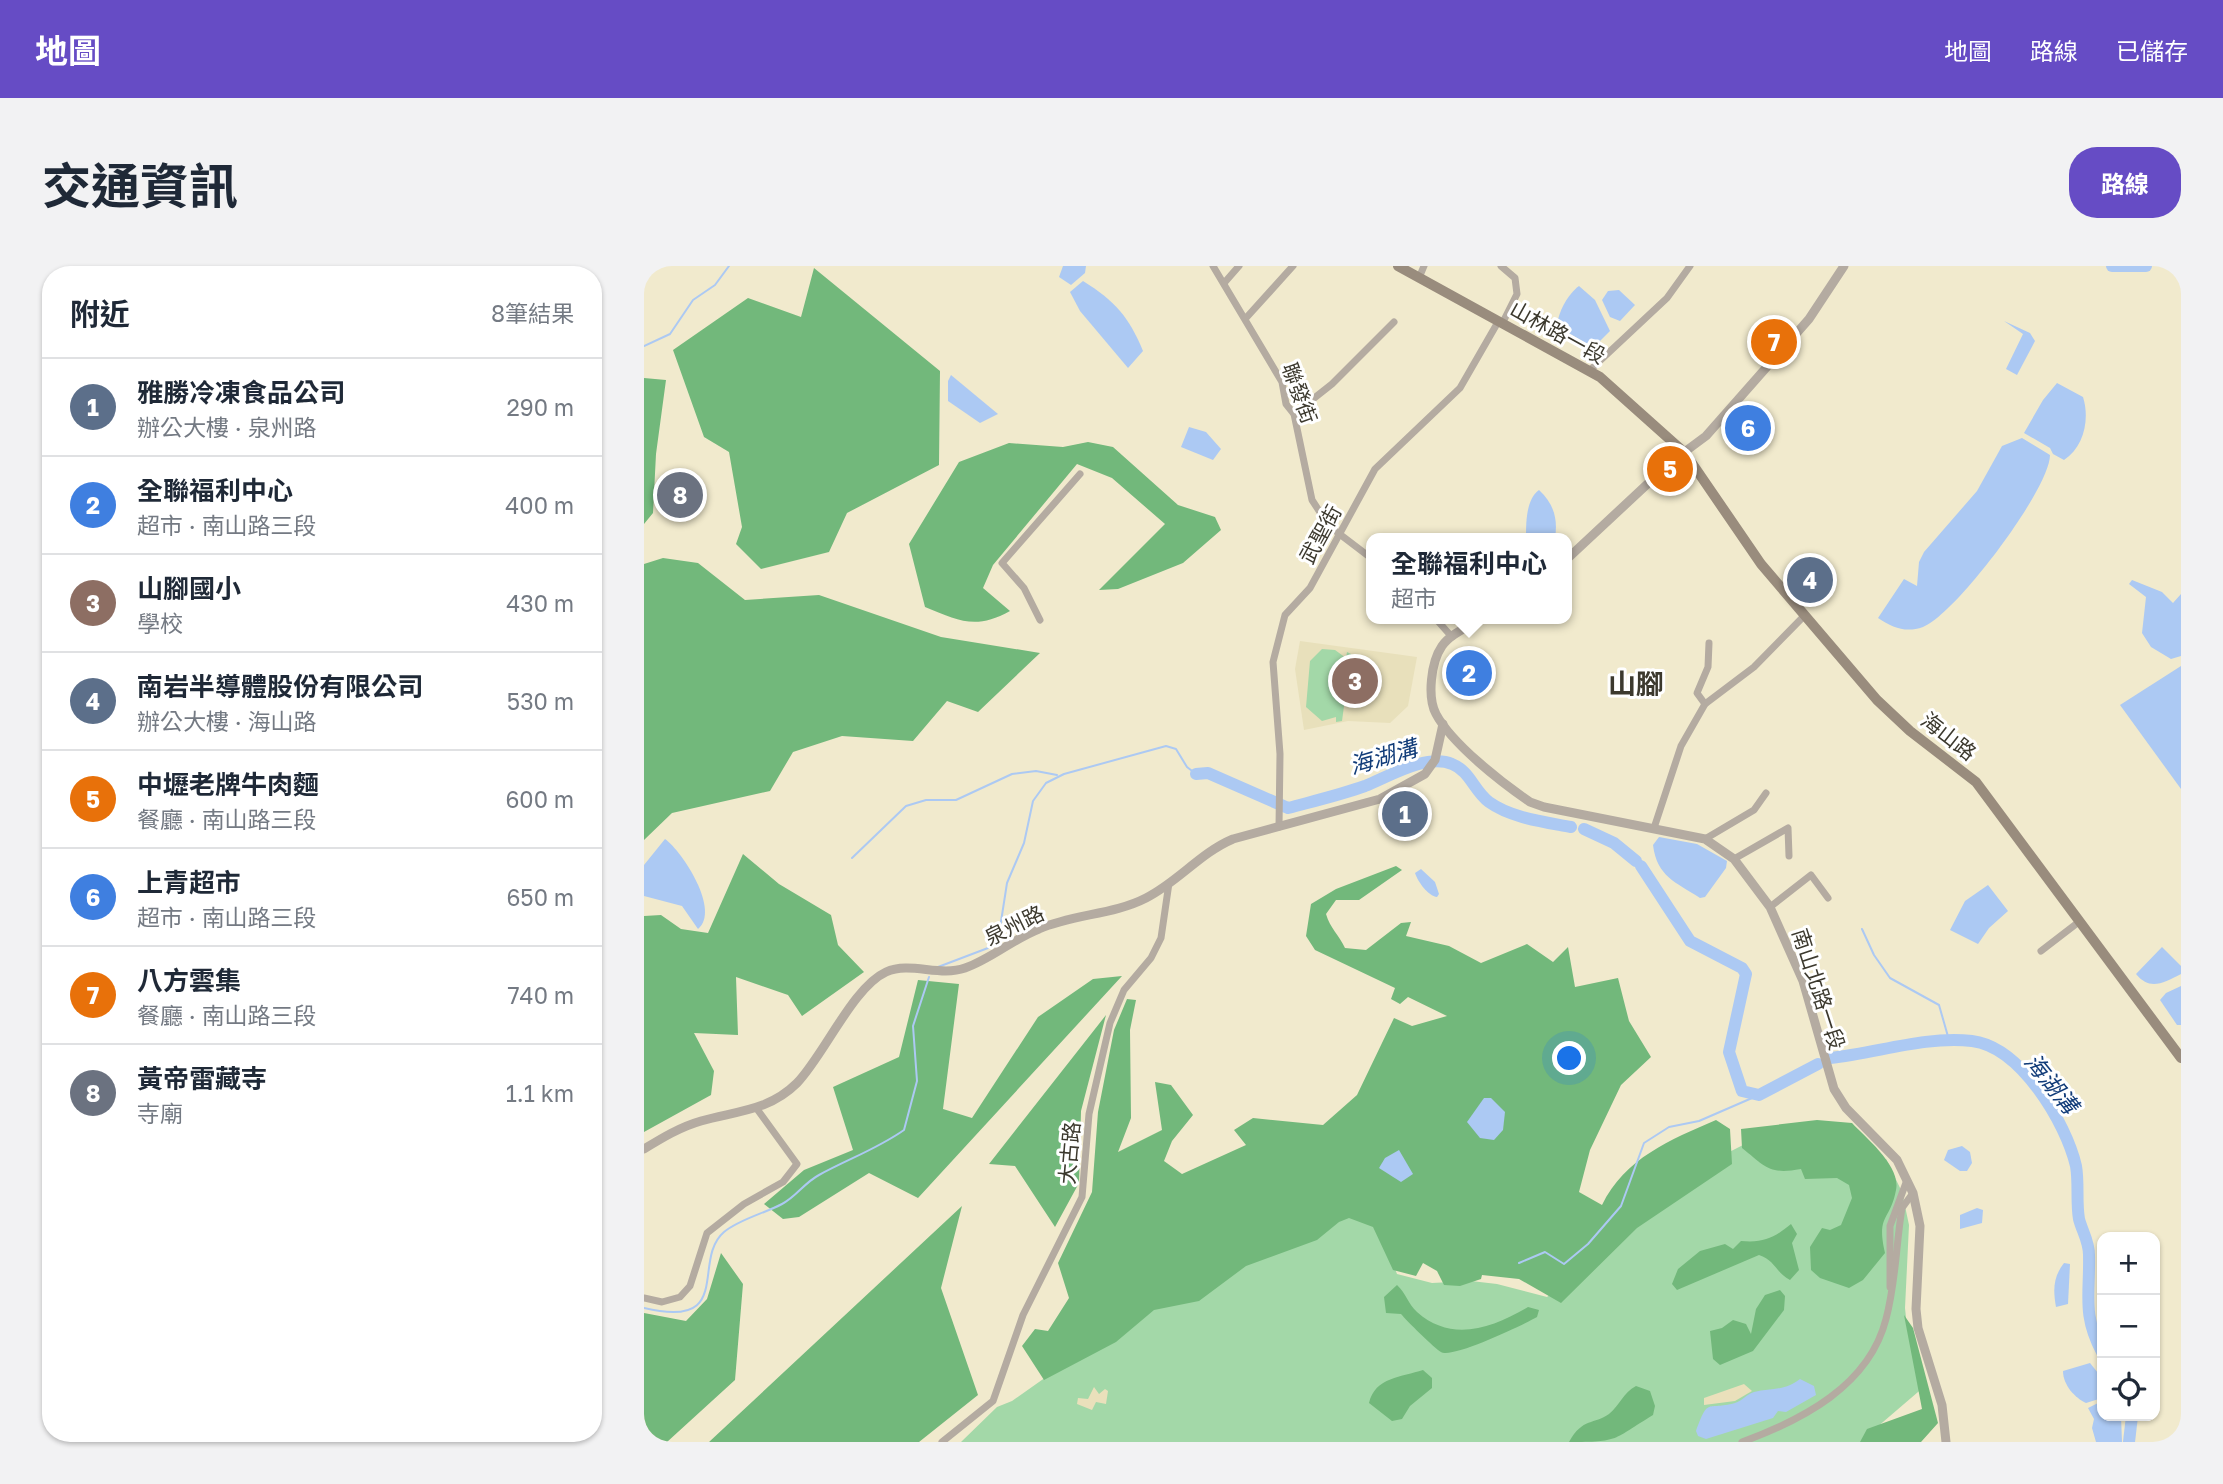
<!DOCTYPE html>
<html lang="zh-TW">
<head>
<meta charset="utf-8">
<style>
	:root { --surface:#fff; --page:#f2f2f3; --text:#1f2937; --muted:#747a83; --line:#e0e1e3; --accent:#664cc5 }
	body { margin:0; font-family:"Golos Text","Noto Sans TC",sans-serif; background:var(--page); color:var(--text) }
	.controls { position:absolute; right:21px; bottom:21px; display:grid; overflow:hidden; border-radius:14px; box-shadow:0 2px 5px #0004 }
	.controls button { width:63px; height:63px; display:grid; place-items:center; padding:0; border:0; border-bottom:2px solid var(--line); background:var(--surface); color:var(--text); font:35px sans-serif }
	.you { position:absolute; left:926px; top:793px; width:24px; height:24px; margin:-18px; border:5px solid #fff; border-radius:50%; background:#1a73e8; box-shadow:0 0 0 10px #1a73e833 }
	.badge { display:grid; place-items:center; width:46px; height:46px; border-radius:50%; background:var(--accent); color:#fff; font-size:23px; font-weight:700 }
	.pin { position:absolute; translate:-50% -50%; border:4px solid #fff; box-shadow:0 2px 7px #0006 }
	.popup { position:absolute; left:722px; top:267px; width:206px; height:91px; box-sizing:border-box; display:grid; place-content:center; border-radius:14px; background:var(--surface); filter:drop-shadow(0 2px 5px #0005); font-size:23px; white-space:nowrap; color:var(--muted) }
	.popup b { font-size:26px; color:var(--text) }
	.popup::after { content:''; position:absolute; left:50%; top:100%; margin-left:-14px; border:14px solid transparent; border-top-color:var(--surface) }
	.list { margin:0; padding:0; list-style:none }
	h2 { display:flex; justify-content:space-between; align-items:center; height:91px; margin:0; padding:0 28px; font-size:30px }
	h2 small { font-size:23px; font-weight:400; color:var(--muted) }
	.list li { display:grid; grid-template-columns:46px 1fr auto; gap:21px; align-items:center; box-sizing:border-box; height:98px; padding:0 28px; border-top:2px solid var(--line) }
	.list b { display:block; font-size:26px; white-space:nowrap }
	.list p { margin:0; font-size:23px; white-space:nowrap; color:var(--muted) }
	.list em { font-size:23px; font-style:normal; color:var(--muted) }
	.icon { flex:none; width:38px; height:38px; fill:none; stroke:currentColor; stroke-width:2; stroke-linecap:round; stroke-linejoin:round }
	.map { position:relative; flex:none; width:1537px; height:1176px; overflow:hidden; border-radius:28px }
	header { display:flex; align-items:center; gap:42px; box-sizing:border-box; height:98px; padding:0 35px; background:var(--accent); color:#fff }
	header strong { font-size:33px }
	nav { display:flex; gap:38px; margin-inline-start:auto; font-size:24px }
	.intro { display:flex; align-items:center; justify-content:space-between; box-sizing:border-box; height:168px; padding:0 42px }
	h1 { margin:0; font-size:49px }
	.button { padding:18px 32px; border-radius:28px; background:var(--accent); color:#fff; font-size:24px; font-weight:700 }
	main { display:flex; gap:42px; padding:0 42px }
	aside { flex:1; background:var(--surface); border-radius:28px; box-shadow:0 2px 5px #0004 }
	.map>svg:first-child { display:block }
	.built { fill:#e8e0bb }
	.green { fill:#a3d8a8 }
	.forest { fill:#72b87b }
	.sand { fill:#eae0bb }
	.water { fill:#acc9f3 }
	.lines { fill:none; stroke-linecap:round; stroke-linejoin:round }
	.stream { stroke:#acc9f3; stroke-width:2 }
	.river { stroke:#acc9f3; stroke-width:12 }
	.minor { stroke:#b4aba1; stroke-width:7 }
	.tertiary { stroke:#b4aba1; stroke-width:9 }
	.secondary { stroke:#998c7d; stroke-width:10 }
	.labels { text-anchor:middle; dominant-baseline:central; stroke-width:6; stroke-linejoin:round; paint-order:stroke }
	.street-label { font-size:21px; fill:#3c392e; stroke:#fff }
	.water-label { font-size:23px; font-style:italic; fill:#113c79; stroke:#fff }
	.district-label { font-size:28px; font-weight:bold; fill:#3c392e; stroke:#fff }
</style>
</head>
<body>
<header>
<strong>地圖</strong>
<nav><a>地圖</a><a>路線</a><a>已儲存</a></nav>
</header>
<div class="intro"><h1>交通資訊</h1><a class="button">路線</a></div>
<main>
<aside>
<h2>附近<small>8筆結果</small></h2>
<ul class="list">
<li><span class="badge" style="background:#5c6f8a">1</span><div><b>雅勝冷凍食品公司</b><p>辦公大樓 · 泉州路</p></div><em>290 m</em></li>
<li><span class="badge" style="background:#3f7fe0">2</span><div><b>全聯福利中心</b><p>超市 · 南山路三段</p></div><em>400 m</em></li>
<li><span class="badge" style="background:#8d6e63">3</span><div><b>山腳國小</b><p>學校</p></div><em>430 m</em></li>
<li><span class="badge" style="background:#5c6f8a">4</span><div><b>南岩半導體股份有限公司</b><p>辦公大樓 · 海山路</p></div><em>530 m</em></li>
<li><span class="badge" style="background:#e8710a">5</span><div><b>中壢老牌牛肉麵</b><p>餐廳 · 南山路三段</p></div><em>600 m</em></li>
<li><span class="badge" style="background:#3f7fe0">6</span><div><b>上青超市</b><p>超市 · 南山路三段</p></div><em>650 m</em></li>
<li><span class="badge" style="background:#e8710a">7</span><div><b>八方雲集</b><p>餐廳 · 南山路三段</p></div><em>740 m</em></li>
<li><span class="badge" style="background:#6b7280">8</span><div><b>黃帝雷藏寺</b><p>寺廟</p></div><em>1.1 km</em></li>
</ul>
</aside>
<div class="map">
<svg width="1537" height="1176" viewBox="0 0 1537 1176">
	<rect width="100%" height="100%" fill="#f1eacd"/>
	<path class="built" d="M656,375l117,16 -9,49 -18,17 -42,-2 -44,9 -9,-61z"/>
	<g class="green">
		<path d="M678,383l13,1 11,8 1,-6 4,2 -9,67 -6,1v-5l-14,4 -16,-14 4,-46z"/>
		<path d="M1099,879l120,34 23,-20 16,33 7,33 -4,83 2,19 18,59 -49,42 -6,14h-909l36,-35 15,-6 119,-84 211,-106 37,14 18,49 35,9 39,-2 26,3 50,13 147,-127z"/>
	</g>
	<g class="forest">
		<path d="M170,2l126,103 -1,94 -92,48 -18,39 -68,17 -25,-25 6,-17 -13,-75 -25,-15 -31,-87 75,-52 53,19z"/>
		<path d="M0,112l22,2 -10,74 -3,59 -9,11z"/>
		<path d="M444,176l25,5 65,58 37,12 6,13 -38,33 -65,26 -19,1 66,-66 -53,-46 -35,-14 -84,101 -10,23 27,23c-34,19 -51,10 -85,-4l-16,-63 50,-82 50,-19 54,4z"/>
		<path d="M19,292l35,5 47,37 74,-5 122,42 99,16 -62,59 -31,-11 -34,40 -71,-5 -49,16 -23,39 -98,22 -28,27v-276z"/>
		<path d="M99,588l36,30 52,31 7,30 26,27 -62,44 -14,-21 -52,-18 2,58 -44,-2 20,38 -3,24 -67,37v-216l17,-1 20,14 27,4z"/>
		<path d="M752,600l6,4 -43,30h-23l-10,14c4,14 13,21 19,34l21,2 35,-27 10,-1 -5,14 43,10 32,17 46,-19 26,18 15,-15 7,40 43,-9 11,43 22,36 -30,28 -31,65 -11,42 23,13c23,-47 68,-65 114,-85l14,9 2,35 -95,64 -76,75 -42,-24 -37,-4 -1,4 -21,7 -16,-1 -7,-14 -14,-8 -7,13 -23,-6 -20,-43 -24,-9 -10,4 -22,18 -71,26 -47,35 -45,9 -38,32 -72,38 -22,-34 13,-17 13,2 21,-33 -11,-35 34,-71 6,-80 16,-82 13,-31 9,1 -6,30 1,88 -13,34 44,-22 -7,-48 16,3 22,30 -21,26 -8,20 18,13 64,-29 -12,-15 19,-12 70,7 34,-30 37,-77 18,8 35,-10 -39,-19 -8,7 -9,-5 4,-11 -80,-38 -9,-14 5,-32 25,-15z"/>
		<path d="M478,710l-204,222 -49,-25 -70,44 -16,2 -19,-15 40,-34 49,-20 -20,-63 66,-30 19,-77 41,4 -16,125 29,9 66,-101 55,-38z"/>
		<path d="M462,749l-25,96 -2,72 -24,44 -40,-61 -26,-2z"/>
		<path d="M1173,854l35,3c15,16 49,43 44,67 -6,32 -20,24 -11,63l-22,27 -14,8 -29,-10 -9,-8 -1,-23 12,-19 8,2 11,-5 11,-27 -3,-13 -12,-7 -32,1 -4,-10c-32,6 -35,-2 -59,-21l-1,-19z"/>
		<path d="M318,940l-21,82 37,107 -59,47h-210z"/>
		<path d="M1147,958l6,10 -5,9 7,27 -9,10c-14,-7 -15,-20 -31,-25l-82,35 -5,-6 6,-15 22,-18 25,-7 8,5 8,-8c23,2 33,-3 50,-17z"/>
		<path d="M77,987l22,31 -8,96 -68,62h-23v-129l42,8 21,-22z"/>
		<path d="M753,1019c9,8 11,19 20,27 35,31 75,16 111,-5l11,3 -2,7c-14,8 -85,42 -96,35 -7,-4 -35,-32 -40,-38l-15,-1 -2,-16z"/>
		<path d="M1136,1024l5,6 -1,14 -31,41 -33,14 -7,-6 -3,-28 12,-3 11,-8 13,4 5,10 5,-25 9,-14z"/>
		<path d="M1260,1049l9,13 25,95 -17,19h-61l7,-13 55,-20z"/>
		<path d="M779,1104l9,8v10l-22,18 -8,13 -10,2 -23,-18c6,-26 33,-26 54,-33z"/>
		<path d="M992,1120l14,5 5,15 -2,9c-41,25 -33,27 -84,27 14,-25 25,-17 40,-28 11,-9 14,-21 27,-28z"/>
	</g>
	<g class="sand">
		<path d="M1100,1118l8,7 -17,10 -31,4v-7z"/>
		<path d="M450,1121l5,7 6,-5 3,2 -2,13 -10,-2 -4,8 -15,-6 1,-6 10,1z"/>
	</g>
	<g class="water">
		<path d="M419,0h23l-1,7 -14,12 -12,-8z"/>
		<path d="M439,15c32,20 46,36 60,70l-15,17 -48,-57 -10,-19z"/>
		<path d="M935,20l16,14 15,31 -14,14 -9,-1 -30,-18c1,-14 11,-32 22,-40z"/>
		<path d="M975,24l16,15 -15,16 -10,-4 -8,-17 6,-9z"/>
		<path d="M1360,55l26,12 5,8 -18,34 -11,-6 17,-35z"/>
		<path d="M307,109l47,39 -18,9 -32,-22v-20z"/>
		<path d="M1413,117l26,14c7,22 1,50 -19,63l-11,-6 -3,-6 -26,-15 19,-33z"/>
		<path d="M545,161l17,5 15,17 -8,11 -32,-13z"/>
		<path d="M1378,172l28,17c0,34 -95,160 -127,172 -17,6 -30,1 -45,-9l26,-39 13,7 2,-24 5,-10 53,-61 25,-45z"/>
		<path d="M895,224c15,14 19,29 16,48h-29c0,-15 0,-39 13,-48z"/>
		<path d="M1488,314l30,12 11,11 8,-9v62l-10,3 -20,-12 -9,-14 4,-36 -17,-13z"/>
		<path d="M1537,400v123l-61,-84z"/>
		<path d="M1015,571l38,7 30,17 -1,7 -21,29 -5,1c-24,-16 -43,-21 -47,-53z"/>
		<path d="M21,573c18,13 56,72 33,90l-16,-23 -38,-10v-31z"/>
		<path d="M777,603l14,13 4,12 -2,3c-9,-1 -19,-15 -22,-24z"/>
		<path d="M1344,619l20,26 -19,17 -11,16 -28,-14 15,-29z"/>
		<path d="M1518,681l19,19v8c-18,9 -31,17 -45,0z"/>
		<path d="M1537,720v39h-4l-17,-25 6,-7z"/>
		<path d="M840,832h7l14,14 -2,18 -9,10 -14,-2 -13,-16z"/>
		<path d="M1318,880l8,6 2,11 -5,8h-7l-16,-11 4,-10z"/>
		<path d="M755,884l14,24 -12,8 -22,-14 6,-10z"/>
		<path d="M1333,942l6,2 -1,13 -22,6v-14z"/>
		<path d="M1420,997l6,1 -2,40 -12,3c-3,-17 -3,-30 8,-44z"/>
		<path d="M1446,1097l12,15v20l-16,5c-11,-5 -23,-18 -23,-32z"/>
		<path d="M1156,1113l14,7 2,9 -30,17 -8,-1 -5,7 -67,21 -8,-3 -2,-5c13,-35 10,-20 39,-28 7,-2 12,-9 19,-11 17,-4 31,-1 46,-13z"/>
		<path d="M1458,1135v15h19l1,26h-26l-4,-14 2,-9 -6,-11z"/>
	</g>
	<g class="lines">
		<g class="stream">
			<path d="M0,80l26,-12 23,-34 22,-15 14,-19"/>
			<path d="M208,592l54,-52 20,-6h30l56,-26 24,-3 21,4"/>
			<path d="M1218,663l12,26 16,23 49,27 10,35"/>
			<path d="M348,678l8,-16 7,-45 17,-40 9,-42 13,-18 18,-9 102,-28 10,3 11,18 9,7"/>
			<path d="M294,701l50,-19"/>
			<path d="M875,997l26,-11 19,12 24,-20 33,-38 23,-63 25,-16 30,-6 60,-26"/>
			<path d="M0,1042c91,22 47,-48 80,-76 16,-13 39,-18 58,-28 14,-7 22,-21 37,-29 29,-16 58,-26 85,-45l13,-49 -4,-55 16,-49"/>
		</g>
		<g class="river">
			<path d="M1468,0h34"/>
			<path d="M552,508l12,-1 80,35c26,-7 52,-13 77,-22 23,-9 62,-33 87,-22 18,7 22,27 37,38 22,16 56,20 82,25"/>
			<path d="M940,563l30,14 22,18"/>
			<path d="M997,600l49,75 52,27 4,6 -17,78 13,39 17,4 59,-31"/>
			<path d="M1186,792c48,-5 93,-22 142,-17 49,6 94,82 104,125 3,17 0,36 3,53 3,12 10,22 10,36 1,40 -7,59 13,97"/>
			<path d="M1485,1176l3,-26"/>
		</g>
		<g class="minor">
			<path d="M569,0l69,116 4,22 8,10 18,86 17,26 42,32"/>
			<path d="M857,0l14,12 2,16 -15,30"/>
			<path d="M775,12l5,-12"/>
			<path d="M581,16l14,-16"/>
			<path d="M602,52l47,-52"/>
			<path d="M945,105l78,-73 23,-32"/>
			<path d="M650,148l38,-30 62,-62"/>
			<path d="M792,353l16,18"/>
			<path d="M396,354l-16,-32 -22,-25 78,-89"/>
			<path d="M1061,438l-8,-11 11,-26 1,-24"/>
			<path d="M635,561l1,-73 -7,-92 12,-47 25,-27 65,-119 85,-81 38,-66"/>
			<path d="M1010,562l27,-82 24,-42 49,-37 51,-52"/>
			<path d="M1061,573l49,-29 12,-17"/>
			<path d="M1090,593l54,-31 1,28"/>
			<path d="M1126,641l41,-32 17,23"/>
			<path d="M1397,685l39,-30"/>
			<path d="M1246,1021v-61l17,-46"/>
			<path d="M0,1032l18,4 18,-5 10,-11 17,-53 37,-29 39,-22 14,-18 -40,-55"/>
			<path d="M298,1176l51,-41 30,-86 59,-118 7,-83 21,-91 14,-33 27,-32 10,-20 8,-55"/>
			<path d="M1098,1176c60,-22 127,-56 144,-123 10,-37 10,-75 16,-111l11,-15"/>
		</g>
		<g class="tertiary">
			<path d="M923,293l104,-97 35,-26 103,-117 35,-53"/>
			<path d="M837,353c-13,8 -31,15 -39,27 -11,16 -15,51 -6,68 16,30 65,68 94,88l14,5 161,32 29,20 36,48 33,74 31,108 12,19 51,52 16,33 7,33 -4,83 2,19 24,77 4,37"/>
			<path d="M0,883c18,-11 36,-22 57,-28 35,-10 68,-10 96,-38 27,-28 56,-96 89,-111 24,-11 53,5 79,-4 26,-9 48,-29 74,-39 34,-15 74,-14 107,-31 32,-16 54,-45 87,-59l147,-40 45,-25 10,-14 8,-36"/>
		</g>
		<path class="secondary" d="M754,0l202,111 85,76 76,111 116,136 33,31 66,51 205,276"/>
	</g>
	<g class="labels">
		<g class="street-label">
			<text transform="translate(914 66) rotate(29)">山林路一段</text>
			<text transform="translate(656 127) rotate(70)">聯發街</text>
			<text transform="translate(676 268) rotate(-61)">武聖街</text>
			<text transform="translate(1305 470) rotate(38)">海山路</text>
			<text transform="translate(370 659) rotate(-26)">泉州路</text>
			<text transform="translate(1175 723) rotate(72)">南山北路一段</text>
			<text transform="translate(425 887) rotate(-85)">大古路</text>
		</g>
		<g class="water-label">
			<text transform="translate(739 490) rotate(-16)">海湖溝</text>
			<text transform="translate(1408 817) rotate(51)">海湖溝</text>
		</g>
		<g class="district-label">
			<text x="992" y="417">山腳</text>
		</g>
	</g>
</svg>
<div class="controls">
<button>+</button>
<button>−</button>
<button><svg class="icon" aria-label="locate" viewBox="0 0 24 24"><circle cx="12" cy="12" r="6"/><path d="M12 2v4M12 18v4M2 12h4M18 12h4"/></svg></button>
</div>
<div class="you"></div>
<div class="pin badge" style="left:761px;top:548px;background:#5c6f8a">1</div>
<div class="pin badge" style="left:825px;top:407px;background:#3f7fe0">2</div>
<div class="popup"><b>全聯福利中心</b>超市</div>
<div class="pin badge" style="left:711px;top:415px;background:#8d6e63">3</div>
<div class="pin badge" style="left:1166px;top:314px;background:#5c6f8a">4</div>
<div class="pin badge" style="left:1026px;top:203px;background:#e8710a">5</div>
<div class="pin badge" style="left:1104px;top:162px;background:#3f7fe0">6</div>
<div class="pin badge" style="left:1130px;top:76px;background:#e8710a">7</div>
<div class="pin badge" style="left:36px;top:229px;background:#6b7280">8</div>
</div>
</main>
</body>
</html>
